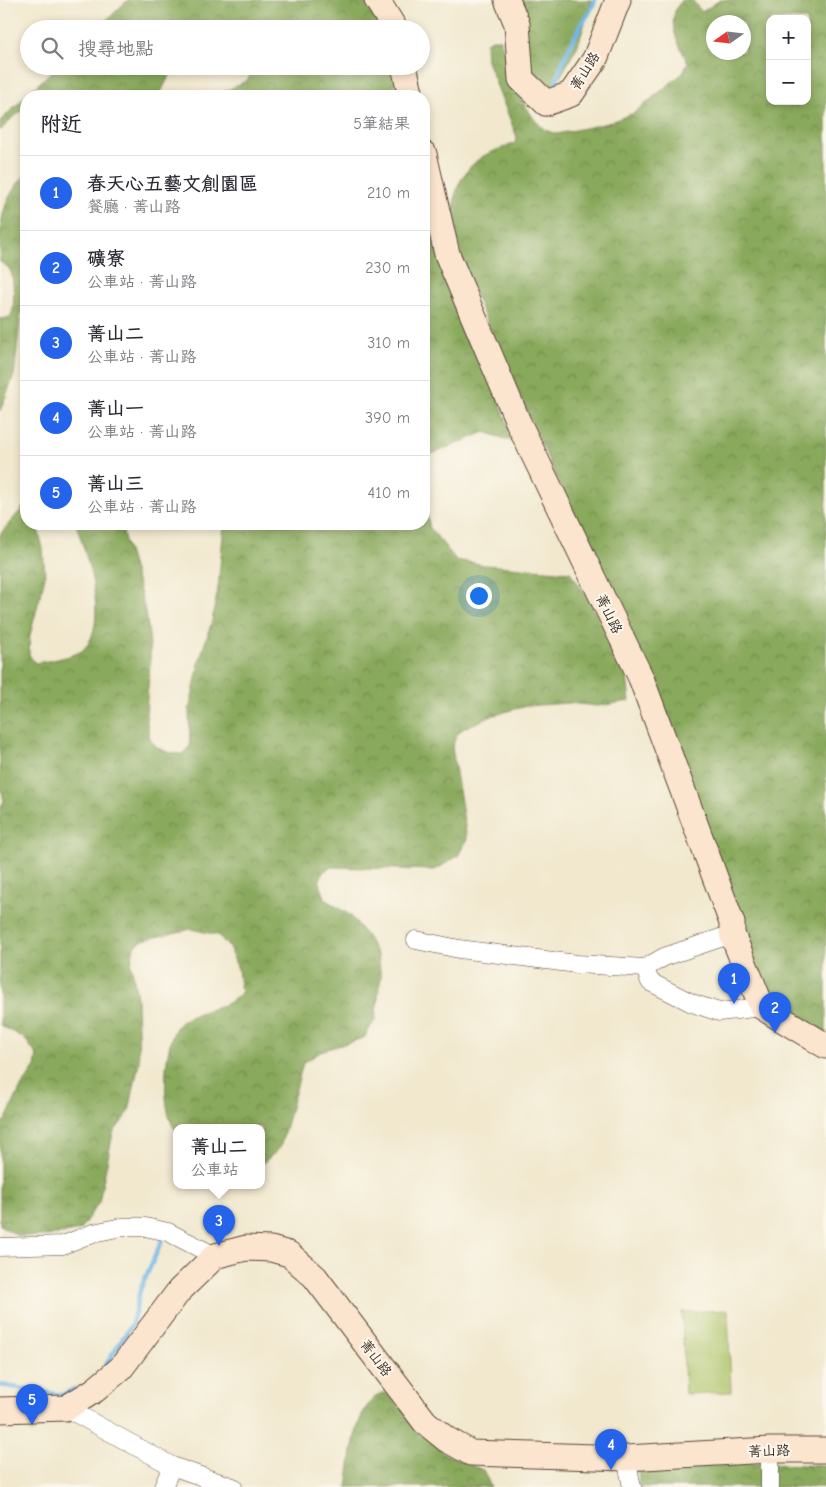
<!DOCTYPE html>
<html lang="zh-TW">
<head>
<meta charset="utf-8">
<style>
	:root { --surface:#fff; --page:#f2f2f3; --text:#2b2b33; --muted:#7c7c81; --line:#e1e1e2; --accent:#2563eb }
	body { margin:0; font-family:"Comic Neue","LXGW WenKai TC",sans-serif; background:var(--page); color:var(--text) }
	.controls { position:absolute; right:15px; top:15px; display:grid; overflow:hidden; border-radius:10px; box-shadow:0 2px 8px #0003 }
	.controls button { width:45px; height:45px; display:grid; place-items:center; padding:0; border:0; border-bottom:1px solid var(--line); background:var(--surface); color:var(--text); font:25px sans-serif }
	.compass { position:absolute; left:706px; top:15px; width:45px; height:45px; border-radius:50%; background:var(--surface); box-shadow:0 2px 8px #0003; rotate:256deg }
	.you { position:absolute; left:478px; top:595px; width:18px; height:18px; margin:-12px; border:4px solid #fff; border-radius:50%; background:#1a73e8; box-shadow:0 0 0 8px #1a73e833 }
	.badge { display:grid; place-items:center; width:32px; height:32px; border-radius:50%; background:var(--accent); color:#fff; font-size:16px; font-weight:700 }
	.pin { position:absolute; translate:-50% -41px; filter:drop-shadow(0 1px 2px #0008) }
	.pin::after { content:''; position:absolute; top:26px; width:18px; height:15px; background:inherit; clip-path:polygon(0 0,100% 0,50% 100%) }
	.popup { position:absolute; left:173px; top:1124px; width:92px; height:65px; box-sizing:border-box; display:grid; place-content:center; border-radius:10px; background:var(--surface); filter:drop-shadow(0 1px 4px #0005); font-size:16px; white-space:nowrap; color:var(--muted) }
	.popup b { font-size:19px; color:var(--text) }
	.popup::after { content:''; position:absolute; left:50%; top:100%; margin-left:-10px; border:10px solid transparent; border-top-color:var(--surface) }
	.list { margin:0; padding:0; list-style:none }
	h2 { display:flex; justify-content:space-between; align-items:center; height:65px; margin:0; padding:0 20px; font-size:21px }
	h2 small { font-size:16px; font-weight:400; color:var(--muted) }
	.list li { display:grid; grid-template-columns:32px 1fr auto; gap:15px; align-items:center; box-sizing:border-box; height:75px; padding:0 20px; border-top:1px solid var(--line) }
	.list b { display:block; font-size:19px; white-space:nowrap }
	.list p { margin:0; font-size:16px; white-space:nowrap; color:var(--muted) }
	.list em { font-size:16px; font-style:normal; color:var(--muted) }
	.icon { flex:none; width:28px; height:28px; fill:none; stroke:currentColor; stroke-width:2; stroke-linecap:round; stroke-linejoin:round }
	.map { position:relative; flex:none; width:826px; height:1487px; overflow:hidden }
	.search { position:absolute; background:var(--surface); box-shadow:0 2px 8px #0003; left:20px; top:20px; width:410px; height:55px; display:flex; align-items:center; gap:12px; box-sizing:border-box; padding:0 18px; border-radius:28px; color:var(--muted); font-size:19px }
	.panel { position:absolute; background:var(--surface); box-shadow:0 2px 8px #0003; left:20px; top:90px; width:410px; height:440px; border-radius:20px }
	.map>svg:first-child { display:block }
	.green { fill:#acc368; stroke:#747643 }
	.forest { fill:url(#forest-crowns); stroke:#626a3d; fill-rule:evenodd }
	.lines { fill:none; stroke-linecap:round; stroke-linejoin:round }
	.stream { stroke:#6fb5e6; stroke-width:4.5 }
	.street-casing { stroke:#564638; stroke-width:19 }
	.secondary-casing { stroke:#564638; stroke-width:27 }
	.street { stroke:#fff; stroke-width:18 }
	.secondary { stroke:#fce5cf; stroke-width:25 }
	.labels { text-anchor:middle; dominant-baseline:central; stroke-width:4; stroke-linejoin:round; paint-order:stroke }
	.street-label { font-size:14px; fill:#3b2a1e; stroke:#fbf7ec }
</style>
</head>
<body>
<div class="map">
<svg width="826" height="1487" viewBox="0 0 826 1487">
	<defs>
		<pattern id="forest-crowns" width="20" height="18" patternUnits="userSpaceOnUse" patternTransform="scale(1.25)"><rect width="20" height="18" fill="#89a95c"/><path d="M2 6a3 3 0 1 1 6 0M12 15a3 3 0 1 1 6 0" fill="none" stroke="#718a4b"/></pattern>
	</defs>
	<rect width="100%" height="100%" fill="#fbf7ec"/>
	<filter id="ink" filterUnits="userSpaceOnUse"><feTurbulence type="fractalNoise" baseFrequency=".02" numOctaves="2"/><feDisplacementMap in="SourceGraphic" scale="10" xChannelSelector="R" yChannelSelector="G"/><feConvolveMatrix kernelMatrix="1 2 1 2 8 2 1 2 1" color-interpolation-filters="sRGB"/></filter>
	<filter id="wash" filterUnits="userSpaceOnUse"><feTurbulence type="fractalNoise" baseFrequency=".0096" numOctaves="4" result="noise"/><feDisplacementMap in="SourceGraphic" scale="20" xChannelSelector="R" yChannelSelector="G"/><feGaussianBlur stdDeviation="1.12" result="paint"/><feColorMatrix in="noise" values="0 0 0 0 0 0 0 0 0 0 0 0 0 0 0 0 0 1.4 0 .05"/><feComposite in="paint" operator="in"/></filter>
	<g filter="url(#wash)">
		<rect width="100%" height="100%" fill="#f1e8ce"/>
		<path class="green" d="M728,1310l3,82 -46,2 -3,-82z"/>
		<g class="forest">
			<path d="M128,0h240l20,29h-291z"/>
			<path d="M513,0h79l-14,45 -21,38 -17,5 -8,-7z"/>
			<path d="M682,0h10l10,12 18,-12h106v1036l-46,-26 -31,-57 -122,-317 -160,-359c-11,-42 -28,-86 12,-118 9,-7 25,-11 36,-16l2,-6 -30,-76 -1,-18 6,-4h8l18,55 16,25 11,11 12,4 51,-11 26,-10 49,-40 5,-10c-10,-21 -24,-42 -6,-63zM770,19h37v82h-37zM714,22h30v30h-30z"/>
			<path d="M57,66h117l-15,30h-96l-2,-4 -5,-3 -14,7h-16v12l-14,10 -12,13v-10z"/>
			<path d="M254,66h141l6,30h-185l32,-16z"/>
			<path d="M26,174v92l-12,109 -14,36v-92c4,-1 8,0 11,-4 4,-6 3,-36 0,-43 -2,-5 -6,-7 -11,-10 0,-40 0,-60 26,-88z"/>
			<path d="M424,190l90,252 -29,-10 -56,23 -5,7z"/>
			<path d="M424,500l6,28 26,32 29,5 85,7 16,22 40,76 4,31 -32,5 -30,-3 -42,3 -32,9 -30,13 -8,8 -4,12 15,91 -9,17 -23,14 -105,-3 -7,5 -4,10 7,18 24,15 18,23 10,18 3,20 -6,44 -11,18 -40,12 -21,13 -23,85 -17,15h-1v-36h-86v3c-16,-15 -13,-92 4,-107 18,-15 45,-12 61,-30l-3,-24 -9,-22 -11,-12 -27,-6 -48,11 -9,7 -3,16 6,35 2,64 -10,50 -16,21 -14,69 -19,28 -32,6h-30l-18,-11v-102l5,-2 15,-32 15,-22 2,-12 -13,-17 -24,-13v-215l4,-9 -4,-18v-249l26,-30v20h11l6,25 2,28 -15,58 -1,20 6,8c10,-1 41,-7 48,-13 28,-27 3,-95 -7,-126h45c9,41 27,80 29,122 2,26 -8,64 -1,88 3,15 20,20 33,20l8,-8 -1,-34 11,-53 12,-38 6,-33 6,-64h200z"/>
			<path d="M385,1392l60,62 38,16 8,17h-144c5,-29 6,-84 38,-95z"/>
			<path d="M755,1463l71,3v21h-187l-1,-19z"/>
		</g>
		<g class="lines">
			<g class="stream">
				<path d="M556,87c2,-20 14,-42 24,-60 5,-9 12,-16 15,-27"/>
				<path d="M104,1368l28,-44 8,-34 24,-54"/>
				<path d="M0,1385l62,10 12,-6"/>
			</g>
		</g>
	</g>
	<g filter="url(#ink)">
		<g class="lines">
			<g class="street-casing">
				<g id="street">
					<path d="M416,940l43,9 118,15 68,4 19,-11 68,-23"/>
					<path d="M645,968l5,14 42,21 27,9 43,-5"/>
					<path d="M0,1247l63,-2 30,-12 29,-6h23l23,5 47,24"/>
					<path d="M66,1408l106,58 31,11 10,10"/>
					<path d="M770,1450v37"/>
					<path d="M626,1458l6,29"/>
					<path d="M203,1477l30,10"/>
					<path d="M163,1487l9,-21"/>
				</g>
			</g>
			<g class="secondary-casing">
				<g id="secondary">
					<path d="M377,0l18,29"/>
					<path d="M507,0l10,24 4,55 25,24 25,-9 24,-35 23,-59"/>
					<path d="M404,66l7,30"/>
					<path d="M424,154l23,100 72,170 122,254 91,245v11l30,73 64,39"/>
					<path d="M0,1410l66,-2 29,-18 26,-22 58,-77 36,-35 31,-8 25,1 18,5 26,23 110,145 21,17 25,14 155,5 144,-8h56"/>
				</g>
			</g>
			<use href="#street" class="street"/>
			<use href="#secondary" class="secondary"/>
		</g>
	</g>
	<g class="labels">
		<g class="street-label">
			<text transform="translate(585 71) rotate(-58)">菁山路</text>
			<text transform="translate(609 614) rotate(64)">菁山路</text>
			<text transform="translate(376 1358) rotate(53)">菁山路</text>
			<text transform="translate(769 1451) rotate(-2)">菁山路</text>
		</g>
	</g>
</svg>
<div class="controls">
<button>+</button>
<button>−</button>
</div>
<svg class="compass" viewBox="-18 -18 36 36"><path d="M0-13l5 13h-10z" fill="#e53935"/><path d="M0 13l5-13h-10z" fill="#7c7c81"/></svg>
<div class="you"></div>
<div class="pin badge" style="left:734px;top:1004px">1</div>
<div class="pin badge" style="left:775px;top:1033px">2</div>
<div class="pin badge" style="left:219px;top:1246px">3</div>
<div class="popup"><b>菁山二</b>公車站</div>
<div class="pin badge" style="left:611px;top:1470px">4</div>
<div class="pin badge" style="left:32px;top:1425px">5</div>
<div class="search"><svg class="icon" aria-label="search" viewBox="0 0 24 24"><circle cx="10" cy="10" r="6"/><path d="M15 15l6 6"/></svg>搜尋地點</div>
<section class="panel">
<h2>附近<small>5筆結果</small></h2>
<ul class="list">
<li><span class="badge">1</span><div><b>春天心五藝文創園區</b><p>餐廳 · 菁山路</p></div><em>210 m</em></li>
<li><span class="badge">2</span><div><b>礦寮</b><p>公車站 · 菁山路</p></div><em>230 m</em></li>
<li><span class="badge">3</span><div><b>菁山二</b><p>公車站 · 菁山路</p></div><em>310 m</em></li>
<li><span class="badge">4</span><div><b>菁山一</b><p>公車站 · 菁山路</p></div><em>390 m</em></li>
<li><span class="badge">5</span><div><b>菁山三</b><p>公車站 · 菁山路</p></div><em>410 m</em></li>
</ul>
</section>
</div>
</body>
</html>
